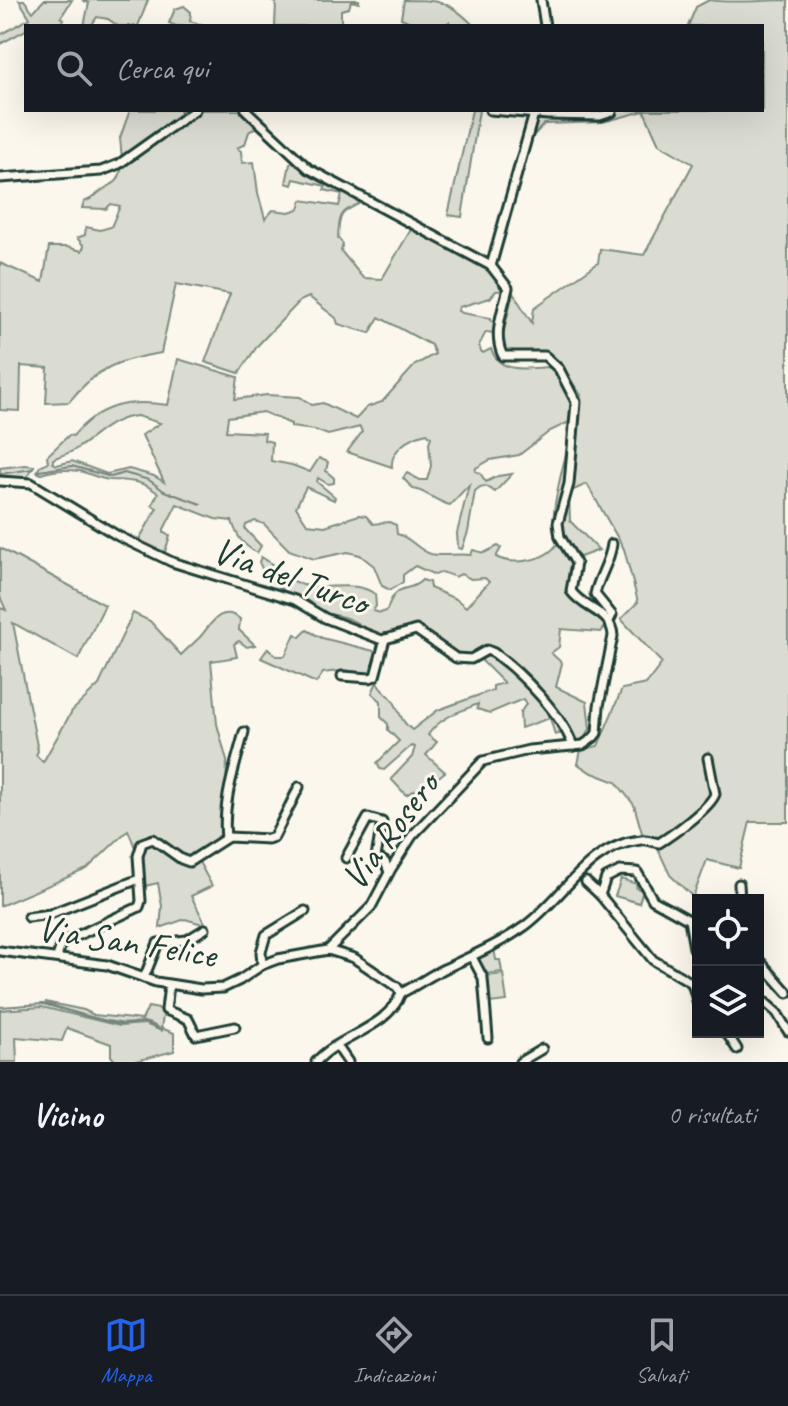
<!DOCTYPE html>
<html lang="it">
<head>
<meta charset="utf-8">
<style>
	:root { --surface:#171b24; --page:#20242c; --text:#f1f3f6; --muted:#9ea1a6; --line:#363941; --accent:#2563eb }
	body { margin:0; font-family:Caveat,sans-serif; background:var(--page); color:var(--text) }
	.controls { position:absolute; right:24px; bottom:24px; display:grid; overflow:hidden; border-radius:0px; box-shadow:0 8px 32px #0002 }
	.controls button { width:72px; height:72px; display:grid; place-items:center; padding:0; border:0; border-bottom:2px solid var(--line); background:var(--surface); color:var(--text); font:40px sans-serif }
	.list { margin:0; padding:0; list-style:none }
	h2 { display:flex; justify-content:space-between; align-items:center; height:104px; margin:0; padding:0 32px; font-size:34px }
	h2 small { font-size:26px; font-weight:400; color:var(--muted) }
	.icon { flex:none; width:44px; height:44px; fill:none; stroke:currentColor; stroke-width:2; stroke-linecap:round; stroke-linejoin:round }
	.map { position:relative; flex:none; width:788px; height:1062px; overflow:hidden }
	.search { position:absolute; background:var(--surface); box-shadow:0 8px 32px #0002; left:24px; right:24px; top:24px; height:88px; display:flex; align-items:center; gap:20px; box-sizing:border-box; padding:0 28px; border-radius:0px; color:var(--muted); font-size:30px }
	.sheet { height:232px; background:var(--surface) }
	nav { display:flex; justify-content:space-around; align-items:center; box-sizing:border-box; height:112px; border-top:2px solid var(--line); background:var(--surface); font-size:22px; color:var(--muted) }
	nav a { display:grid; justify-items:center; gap:4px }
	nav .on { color:var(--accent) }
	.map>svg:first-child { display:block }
	.green { fill:#dbdcd1; stroke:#7d8c82; stroke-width:2; fill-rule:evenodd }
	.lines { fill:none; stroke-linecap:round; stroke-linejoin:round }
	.stream { stroke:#74847b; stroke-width:2 }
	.minor-casing { stroke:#1f3d34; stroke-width:13 }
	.minor { stroke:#fbf7ec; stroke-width:7 }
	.labels { text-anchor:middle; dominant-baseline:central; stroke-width:6; stroke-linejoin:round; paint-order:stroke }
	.street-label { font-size:38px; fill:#1f3d34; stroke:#fbf7ec }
</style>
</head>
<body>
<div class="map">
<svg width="788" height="1062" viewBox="0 0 788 1062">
	<rect width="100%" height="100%" fill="#fbf7ec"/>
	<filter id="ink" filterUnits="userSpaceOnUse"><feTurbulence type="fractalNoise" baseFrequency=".0125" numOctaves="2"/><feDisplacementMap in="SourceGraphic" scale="16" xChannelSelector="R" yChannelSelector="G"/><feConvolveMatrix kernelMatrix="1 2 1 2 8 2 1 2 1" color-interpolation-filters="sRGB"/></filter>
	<g filter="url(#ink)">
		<g class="green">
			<path d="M19,0h5l9,12 11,-12h28l-11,17 3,2 -5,7h-33v4l-26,14v-9l30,-17z"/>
			<path d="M82,0h66l-10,26h-20l-10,-7 -11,-2 -6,9h-7l5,-23z"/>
			<path d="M268,0h91v3l-8,-2 -2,7 -8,2v16h-66l1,-23z"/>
			<path d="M404,0c35,0 45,0 70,26h-21l-4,-4c-15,9 -33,3 -48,-4z"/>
			<path d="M709,0c27,4 52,0 79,0v822h-38l-11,46 -32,-8 -14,37 -23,-22 -12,-26 -16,-16 -8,-28 -18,-23 -26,-10 -12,-8 3,-14 17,-4 24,-57 24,-5 16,-21 -41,-44 17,-17 -14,-53 -37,-65 -18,8 1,29 29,29 -24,9 -8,-12 -7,-24 13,-51 8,-77c-29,-41 -23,-43 -74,-42l-6,-10 12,-50 19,30 2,-15 64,-45 2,-14 44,6 49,-91 -34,-20 -15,-33 -41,11 -59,2 -9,10 -4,-11 3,-8 80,-2 1,-3h147v-84h-74l8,-19z"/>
			<path d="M184,6l7,6 -1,9 16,5h-30l-7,-3 6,-14z"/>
			<path d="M130,110h62l-70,49 -2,-21z"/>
			<path d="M201,110h42l16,15 -10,7 -4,12 -8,4 4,3 1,12 12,-1 4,31 7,26 8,-9 16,2 10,-3 3,-9 37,6 3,-12 -18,-4 2,-4 -32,-7 -2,6 -6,-2 4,-19 5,-3 10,10 59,30c-22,12 -25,9 -26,37l5,6 -2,7 22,27 19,1 31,-53 74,40 17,20 1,4 -9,1 -6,7 -31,9 -1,4 4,2 29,5v3l5,2 -2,10 -8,-1 -7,13 2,7 2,1 8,-4c9,26 37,19 57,18 36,14 25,86 19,115 -4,15 -11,27 -11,42 -1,18 11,25 16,40 2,9 -3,21 -4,30l15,15 25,15 -7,8 -40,-3 -2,18 -8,6 11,10 -6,24 31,15 3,27 -9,14h-16l-3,-10 -7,2 -5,-17 -29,10 -1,-15 6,-9 -3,-5 -33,14 -13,-4 1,-5c-19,8 -38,13 -50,31l9,7 -11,13 19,17 -13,10 -26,13 -15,-16 21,-22 3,-10 -4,-1 -27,24 -4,-1 -3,-6 22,-22 -11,-11v-6l-7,-7v-16l-9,-8 5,-11c5,9 14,14 17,20 6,10 7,20 18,28l26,-20 55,-20v-4l11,-3 -22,-22 3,-10c23,8 46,34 58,53l3,-1 -2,-6 -39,-39 -19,-11 -18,11 -8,-1 -41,-29 -8,-1 -29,11c-13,-4 -22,-16 -36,-20 -11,-4 -21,-3 -33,-8v-3c-22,-13 -45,-21 -54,-45l2,-5c17,9 27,26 47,29 22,4 48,-6 67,8l1,12 -3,5 8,2 6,-3c9,-30 22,-16 35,-30l7,2 1,6 26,11 10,8 23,-25 -4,-4 -14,1 -10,-5 -6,3 -13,-5 -7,3 -20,-9 -12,9v7l-13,8 -8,-4 -8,-20 -14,-11 -12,-3 -34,7 -25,-9 -25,-26 -9,-3 -9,4 -1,4 16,17 -4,7c-14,-8 -20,-16 -25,-32l-17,-2 -38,-15 -13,25v4l6,3 -6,19 -27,-12 20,-35 -5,-3 6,-12c-17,-13 -28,-12 -48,-13 -11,-1 -21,-7 -31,-9 -12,-2 -26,-1 -38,3l-4,-2 3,-6 8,-4 -1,-6 22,-21 4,1c27,-32 55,-37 95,-31l10,-46 60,18 -3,22 32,-4 33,2 12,8 11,-2 33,16 11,-12 15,-5 33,-37 20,-11 -4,-9 -52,-28 -9,16 -32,-9 -2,-6 -27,-21 -9,4 -42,44 -19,28 -34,-11 25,-68 -54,-10 -15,69c-43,7 -64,14 -92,49l-23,1 2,-35 -27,-2 -1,45 -20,-1v-147l43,19 6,-35h18l15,4 2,-5 -7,-8 8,-3 1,-8 14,3 11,-3 9,-21 -9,-2 -5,5 -24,-1 2,-6c9,-3 10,-6 17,-11 14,-10 17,-5 21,-25zM263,412l28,12v3l24,3 13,5 32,-8 2,5 -15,20 45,15c-2,-17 19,-31 35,-34l4,4 -2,6 2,23 -4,14h-7l-13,-7 -4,5 10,11c9,0 24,13 37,16l19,-20 -12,48 1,15 4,1 6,-17 7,-41 5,-4 6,-1 9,6 17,-18 -14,2 -12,6 -6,-9 -5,-2 1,-3 14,-8 29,-5 31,-24 19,-9 -2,8 2,9c-4,25 -24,83 -12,105 -11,17 -44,22 -61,13l5,-9 -3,-2 -14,7 -11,-3 -2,5c-13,-2 -28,2 -40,-1 -14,-4 -20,-17 -34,-20l-1,-9 -7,-3 -16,2 -7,-8 -7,-1 -34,11 -18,-2 -11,-17 10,-20 28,13 1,-3 -18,-15 1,-4 10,6 6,-1v-5l-8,-7 2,-9 -9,-4 -9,14 -18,-7 -21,-4 1,-19 -8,-2 1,-7 -39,-2 2,-14zM137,416l23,7 -18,12 22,47 -10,-6 -25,-7 -22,5 -35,-13 -15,4 -4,-2v-4c7,-4 16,-5 23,-10 21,-13 35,-31 61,-33z"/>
			<path d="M472,110h7l-17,107 -14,-2z"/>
			<path d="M25,465l9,1 -9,14 -25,-1v-11z"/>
			<path d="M0,548l105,57 -27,54 -65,-36 25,128 -2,4 7,7 29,-51 27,-26 34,-72 17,8 31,34c6,-6 13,-12 19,-18 11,-13 21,-33 40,-18l-1,11 16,15 -8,2 -8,-6 -5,3 3,13 -26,4 6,63 10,37 -3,77 -34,20c-17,-6 -25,-23 -44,-20l-10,12 -8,-20 -41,39 -87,37v-298l6,2 -6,-13z"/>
			<path d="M307,630l15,8 56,14v11l-7,12 -25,-5 -23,3 -7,10 -55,-25 7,-10 8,8h9l10,-22 5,3z"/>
			<path d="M149,844c23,4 18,19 49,16l14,26 -21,10 15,29 -21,-6 -25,9 2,-22 -4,-23 -13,3 -3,-34z"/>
			<path d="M621,879l16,5 -1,4 7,2 -4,13 -24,-7z"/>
			<path d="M494,948l2,12h4l2,12 -16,2 -10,-15z"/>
			<path d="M503,974l4,27 -17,2 -3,-27z"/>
			<path d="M45,1002l39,8 10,5 48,5 6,-13 16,3 -3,18 13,5v18l-42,11h-16l-5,-6v-12l-44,-16 -5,13 -46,-4 1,25h-17v-52l42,-3 78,19 25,-2 17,7c-18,-15 -23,-5 -43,-8 -18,-3 -59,-13 -74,-21z"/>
		</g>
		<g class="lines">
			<g class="stream">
				<path d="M39,471l33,-5 39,11 13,-4 25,7 15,11 37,13"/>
				<path d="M0,474l32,-5"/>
				<path d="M0,1007l43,-3 77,21 24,-3 16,8"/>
			</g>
			<g class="minor-casing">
				<g id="minor">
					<path d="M541,0l4,26"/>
					<path d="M246,110l63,59 182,97 17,22c-5,22 -16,47 -5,68h42l14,13 17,33 -7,82 -11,39 2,14 16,26 -5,28c13,19 41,20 42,45l-14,70 -2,27 -4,5 -10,7 -54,5 -46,11 -71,75 -21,33 -20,38 -43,43"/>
					<path d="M490,110l58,5 52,1 12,-4"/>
					<path d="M0,178l101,-7 18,-7 76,-54"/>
					<path d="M491,266l44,-156"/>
					<path d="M0,481l31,2 87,53 54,26 123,38 30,18 57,22 34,-10 40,28 15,1 16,-9 7,3c27,20 68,61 79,93"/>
					<path d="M609,621l3,-6 -17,-21c4,-18 15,-32 17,-50"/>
					<path d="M342,676l28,2 5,-2 10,-37"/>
					<path d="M226,838c-4,-36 9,-71 18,-106"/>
					<path d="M346,858l22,-40 14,4 -6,35 9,5 4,10"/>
					<path d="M586,882l14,13"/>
					<path d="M739,884l1,16"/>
					<path d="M28,917l22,-3 89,-35"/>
					<path d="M698,950l-4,-2 -5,-28 -36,-20 -16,-28 -17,-1 -14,7 -6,17 53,65 39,23 6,21"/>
					<path d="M0,951l107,14 49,17 45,7 22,-1 17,-8 22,-15 16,-6 50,-9 26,8 43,29 4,6c-13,36 -62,42 -85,69"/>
					<path d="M57,957l4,-12 7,-5 71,-33 2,-6 -3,-45 4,-13 11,-4 28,20 8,3 39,-25 40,2 6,-2 25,-50"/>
					<path d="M472,957l11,21 5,60"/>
					<path d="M758,959l30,34"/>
					<path d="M262,965l-1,-13 5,-17 39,-24"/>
					<path d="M144,978l14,-35 29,-3 18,-11"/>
					<path d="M169,985l-3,25 22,9 8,16 39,-8"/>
					<path d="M401,993c15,-7 28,-17 43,-24 28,-13 56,-25 81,-43 38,-27 63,-81 116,-86 6,-1 12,2 18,3 13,-8 51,-35 56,-49l-7,-36"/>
					<path d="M758,996l19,17 11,18"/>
					<path d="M726,1032l11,17"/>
					<path d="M337,1046l11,16"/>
					<path d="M520,1062l22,-13"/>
				</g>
			</g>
			<use href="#minor" class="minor"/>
		</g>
	</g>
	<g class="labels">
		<g class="street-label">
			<text transform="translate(291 576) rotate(20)">Via del Turco</text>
			<text transform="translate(390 831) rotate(-53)">Via Rosero</text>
			<text transform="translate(127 941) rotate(9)">Via San Felice</text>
		</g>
	</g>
</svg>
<div class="controls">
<button><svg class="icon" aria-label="locate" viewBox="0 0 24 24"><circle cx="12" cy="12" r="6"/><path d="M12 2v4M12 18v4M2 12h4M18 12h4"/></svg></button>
<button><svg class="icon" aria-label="layers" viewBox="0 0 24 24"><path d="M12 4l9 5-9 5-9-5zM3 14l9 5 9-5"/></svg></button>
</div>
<div class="search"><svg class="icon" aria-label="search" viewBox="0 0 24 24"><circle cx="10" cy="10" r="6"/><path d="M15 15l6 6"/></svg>Cerca qui</div>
</div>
<section class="sheet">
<h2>Vicino<small>0 risultati</small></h2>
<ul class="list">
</ul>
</section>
<nav>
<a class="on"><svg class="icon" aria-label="map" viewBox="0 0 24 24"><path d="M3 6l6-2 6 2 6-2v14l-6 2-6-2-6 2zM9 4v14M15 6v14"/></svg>Mappa</a>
<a><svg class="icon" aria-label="directions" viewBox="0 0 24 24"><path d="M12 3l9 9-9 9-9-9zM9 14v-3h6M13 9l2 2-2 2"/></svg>Indicazioni</a>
<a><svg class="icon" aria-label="saved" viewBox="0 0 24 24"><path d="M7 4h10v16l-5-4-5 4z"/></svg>Salvati</a>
</nav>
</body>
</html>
